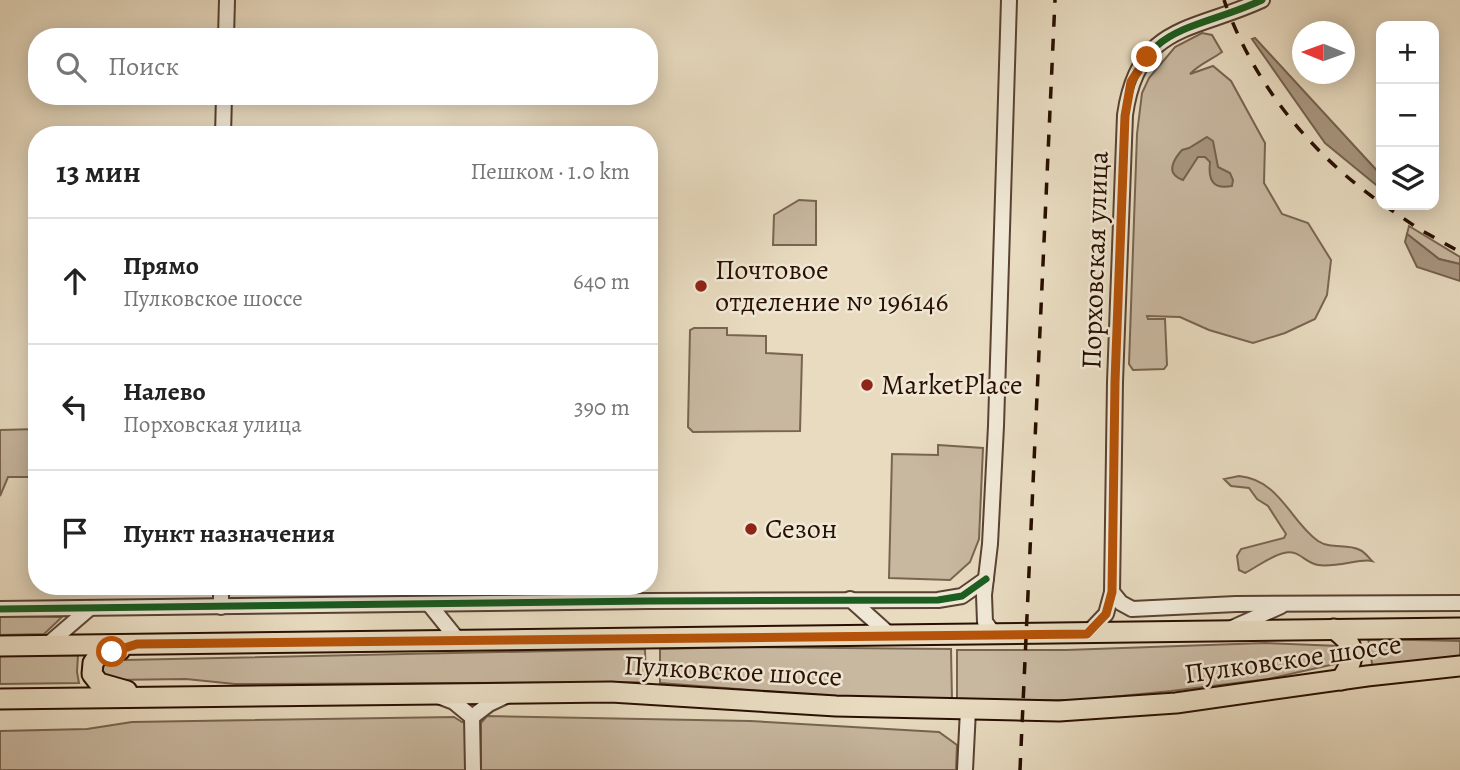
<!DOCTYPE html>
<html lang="ru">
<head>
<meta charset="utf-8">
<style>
	:root { --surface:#fff; --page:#f6f6f6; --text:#222; --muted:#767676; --line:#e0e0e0 }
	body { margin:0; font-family:Alegreya,serif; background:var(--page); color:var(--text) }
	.controls { position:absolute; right:21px; top:21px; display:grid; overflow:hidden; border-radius:14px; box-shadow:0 4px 18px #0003 }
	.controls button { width:63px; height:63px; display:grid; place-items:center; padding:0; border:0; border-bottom:2px solid var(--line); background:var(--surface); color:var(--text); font:35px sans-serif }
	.compass { position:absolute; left:1292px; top:21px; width:63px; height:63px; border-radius:50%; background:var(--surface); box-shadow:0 4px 18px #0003; rotate:271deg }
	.stop { position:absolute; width:21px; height:21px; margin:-16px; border:5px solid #b45309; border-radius:50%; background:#fff }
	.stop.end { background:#b45309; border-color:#fff; box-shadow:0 2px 7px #0008 }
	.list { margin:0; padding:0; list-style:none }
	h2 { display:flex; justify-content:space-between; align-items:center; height:91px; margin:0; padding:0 28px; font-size:30px }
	h2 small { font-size:23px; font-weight:400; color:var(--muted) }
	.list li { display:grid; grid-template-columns:46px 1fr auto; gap:21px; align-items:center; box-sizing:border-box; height:126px; padding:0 28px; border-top:2px solid var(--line) }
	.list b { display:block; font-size:26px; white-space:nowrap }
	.list p { margin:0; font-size:23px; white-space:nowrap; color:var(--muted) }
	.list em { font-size:23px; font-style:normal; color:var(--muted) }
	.icon { flex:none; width:38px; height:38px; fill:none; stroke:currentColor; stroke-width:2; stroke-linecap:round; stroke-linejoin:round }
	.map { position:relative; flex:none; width:1460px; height:770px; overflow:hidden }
	.search { position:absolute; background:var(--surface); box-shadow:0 4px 18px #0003; left:28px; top:28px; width:630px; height:77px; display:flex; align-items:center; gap:18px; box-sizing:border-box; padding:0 24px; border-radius:28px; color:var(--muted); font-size:26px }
	.panel { position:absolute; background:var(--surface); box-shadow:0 4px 18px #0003; left:28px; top:126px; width:630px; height:469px; border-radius:28px }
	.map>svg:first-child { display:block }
	.green { fill:#c8b8a0; stroke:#786450; stroke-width:2 }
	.water { fill:#a7967f; stroke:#75604d; stroke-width:2 }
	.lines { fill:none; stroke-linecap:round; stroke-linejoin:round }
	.minor-casing { stroke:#594231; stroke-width:18 }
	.major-casing { stroke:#290f01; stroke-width:23 }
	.minor { stroke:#f0e8d6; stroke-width:14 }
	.major { stroke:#e8dbc0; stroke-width:19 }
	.rail { stroke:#290f01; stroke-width:3.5; stroke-dasharray:12 12; stroke-linecap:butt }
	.cycleway-casing { stroke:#f0e8d6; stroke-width:11 }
	.cycleway { stroke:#1b5e20; stroke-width:7 }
	.route { stroke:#b45309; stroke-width:9 }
	.poi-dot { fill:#8f2418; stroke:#f0e8d6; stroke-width:2.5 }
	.labels { text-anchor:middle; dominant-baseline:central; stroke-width:5; stroke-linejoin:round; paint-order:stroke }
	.street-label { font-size:28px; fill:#290f01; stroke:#f0e8d6 }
	.poi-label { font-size:28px; fill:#290f01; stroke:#f0e8d6; text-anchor:start }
</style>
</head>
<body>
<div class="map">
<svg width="1460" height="770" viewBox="0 0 1460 770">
	<rect width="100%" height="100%" fill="#e8dbc0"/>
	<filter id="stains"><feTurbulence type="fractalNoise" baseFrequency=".00286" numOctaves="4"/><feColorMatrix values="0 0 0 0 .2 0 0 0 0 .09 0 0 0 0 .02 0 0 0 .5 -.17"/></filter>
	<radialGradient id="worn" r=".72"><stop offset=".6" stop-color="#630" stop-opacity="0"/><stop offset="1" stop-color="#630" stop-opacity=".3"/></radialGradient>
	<g class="green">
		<path d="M1202,33l10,2 10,17c-11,8 -23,12 -32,22l23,-8 18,15 34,62 -1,40 18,31 26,9 23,37 -4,35 -12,24 -30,14 -32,10 -44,-13 -29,-13 -33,-1 1,3h17l2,46 -3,4 -31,1 -4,-6 8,-230 5,-41 7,-15 26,-31z"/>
		<path d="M799,200l17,1v44h-43l1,-30z"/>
		<path d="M1409,226l51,31v7l-21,-5 -32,-25z"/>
		<path d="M694,328h33v7l39,1v17l36,2 -2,76 -107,1 -5,-5 2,-97z"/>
		<path d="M37,429v48h-29l-8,19v-66z"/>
		<path d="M938,445l45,3 -4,91 -9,23 -20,18 -61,-2 3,-124 46,1z"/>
		<path d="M1239,476c41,4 51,45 79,65 14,9 28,2 42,9 5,2 9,8 12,11 -11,-3 -36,7 -54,4 -13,-2 -19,-16 -34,-12 -14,3 -27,14 -39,20l-6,-3 -2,-14 4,-7 43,-11 2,-4 -18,-28 -11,-7 -8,-11 -18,-2 -7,-7z"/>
		<path d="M0,617v-1l62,1 -18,17 -44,1z"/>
		<path d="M1368,639l92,2v15l-88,10 -1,-15z"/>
		<path d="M1265,643l75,3 4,4v12l-76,17 -97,12 -90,9h-124v-50h109z"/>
		<path d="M745,647l206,2 1,51 -98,-2 -194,-15v-34z"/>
		<path d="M645,649l1,33 -411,2 -49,-5 -75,1 -10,-6 1,-8 7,-5 14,-1z"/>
		<path d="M78,655l-1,17 2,11 -79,1v-28z"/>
		<path d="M487,716l263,5 189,11 18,13 -1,25h-475v-47z"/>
		<path d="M454,717l8,5h5l1,48h-468v-39l87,-2 45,-7z"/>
	</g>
	<g class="water">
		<path d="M1255,38l126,137v14l-56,-46 -73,-104z"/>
		<path d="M1207,137l6,4 5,26 12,6 3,7 -1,6c-20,4 -24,-7 -22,-24l-5,-5h-7l-15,23c-18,-6 -10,-20 -1,-30l7,-2z"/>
		<path d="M1407,234l32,25 21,5v17l-43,-14 -12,-25z"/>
	</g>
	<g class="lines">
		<g class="minor-casing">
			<g id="minor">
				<path d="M226,37l1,-37"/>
				<path d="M223,135l1,-39"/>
				<path d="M1112,592l9,11 11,6 104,-5 224,-1"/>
				<path d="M850,599l40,36"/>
				<path d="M429,604l29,36"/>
				<path d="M221,607v-21"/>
				<path d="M0,609l649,-8 289,-1 24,-4 24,-17"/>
				<path d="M1230,629l51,-23"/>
				<path d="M994,634l-9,-12 -1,-27 6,-51 6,-118 13,-426"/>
				<path d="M1087,634l19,-20 6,-22 3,-210 10,-267c13,-92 68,-83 137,-115"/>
				<path d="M47,645l43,-37"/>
				<path d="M438,696l16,6 18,15 1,53"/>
				<path d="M472,717l17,-13 17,-8"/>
				<path d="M965,770l3,-60"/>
			</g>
		</g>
		<g class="major-casing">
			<g id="major">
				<path d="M1334,629c24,18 22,27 7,51"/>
				<path d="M0,646l1460,-18"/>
				<path d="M120,650l-22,6 -5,7 -1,11 7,9 28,8"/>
				<path d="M0,699l611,-7 225,14 223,5 117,-8 191,-27 93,-10"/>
			</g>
		</g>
		<use href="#minor" class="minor"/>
		<use href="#major" class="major"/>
		<g class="rail">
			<path d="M1224,0c29,83 86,153 157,203"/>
			<path d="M1384,205l35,24 41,23"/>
			<path d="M1020,770l35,-770"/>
		</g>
		<g class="cycleway-casing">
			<g id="cycleway">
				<path d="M0,609l649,-8 289,-1 24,-4 24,-17"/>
				<path d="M1087,634l19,-20 6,-22 3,-210 10,-267c13,-92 68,-83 137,-115"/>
			</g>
		</g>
		<use href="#cycleway" class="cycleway"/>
	</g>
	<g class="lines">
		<path class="route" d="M112,652l25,-8 950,-10 19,-20 6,-22 3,-210 10,-266 6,-34 16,-25"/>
	</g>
	<g class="poi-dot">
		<circle cx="701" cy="286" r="7"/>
		<circle cx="867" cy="385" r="7"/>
		<circle cx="751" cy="529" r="7"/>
	</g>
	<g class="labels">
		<g class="street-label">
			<text transform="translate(1095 260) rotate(-88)">Порховская улица</text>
			<text transform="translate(1293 659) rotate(-8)">Пулковское шоссе</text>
			<text transform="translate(733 671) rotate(3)">Пулковское шоссе</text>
		</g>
		<g class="poi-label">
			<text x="715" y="270">Почтовое<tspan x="715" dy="32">отделение № 196146</tspan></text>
			<text x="881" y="385">MarketPlace</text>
			<text x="765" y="529">Сезон</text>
		</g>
	</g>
	<rect width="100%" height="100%" filter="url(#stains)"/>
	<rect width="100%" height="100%" fill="url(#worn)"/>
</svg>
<div class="controls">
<button>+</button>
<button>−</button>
<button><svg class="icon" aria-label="layers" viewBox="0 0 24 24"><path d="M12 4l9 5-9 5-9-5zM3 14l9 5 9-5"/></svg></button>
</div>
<svg class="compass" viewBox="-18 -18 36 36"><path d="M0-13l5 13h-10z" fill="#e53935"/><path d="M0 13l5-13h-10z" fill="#767676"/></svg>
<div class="stop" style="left:112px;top:652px"></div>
<div class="stop end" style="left:1147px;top:57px"></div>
<div class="search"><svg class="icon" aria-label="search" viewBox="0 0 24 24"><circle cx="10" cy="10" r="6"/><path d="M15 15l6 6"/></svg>Поиск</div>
<section class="panel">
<h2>13 мин<small>Пешком · 1.0 km</small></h2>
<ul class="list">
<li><svg class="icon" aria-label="ahead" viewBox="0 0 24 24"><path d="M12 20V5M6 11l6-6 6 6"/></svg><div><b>Прямо</b><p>Пулковское шоссе</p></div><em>640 m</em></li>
<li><svg class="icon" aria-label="left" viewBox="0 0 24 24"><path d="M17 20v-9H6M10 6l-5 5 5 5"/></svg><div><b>Налево</b><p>Порховская улица</p></div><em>390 m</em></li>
<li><svg class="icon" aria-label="arrive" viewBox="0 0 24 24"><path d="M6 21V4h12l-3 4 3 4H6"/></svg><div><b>Пункт назначения</b></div></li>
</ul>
</section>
</div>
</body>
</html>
